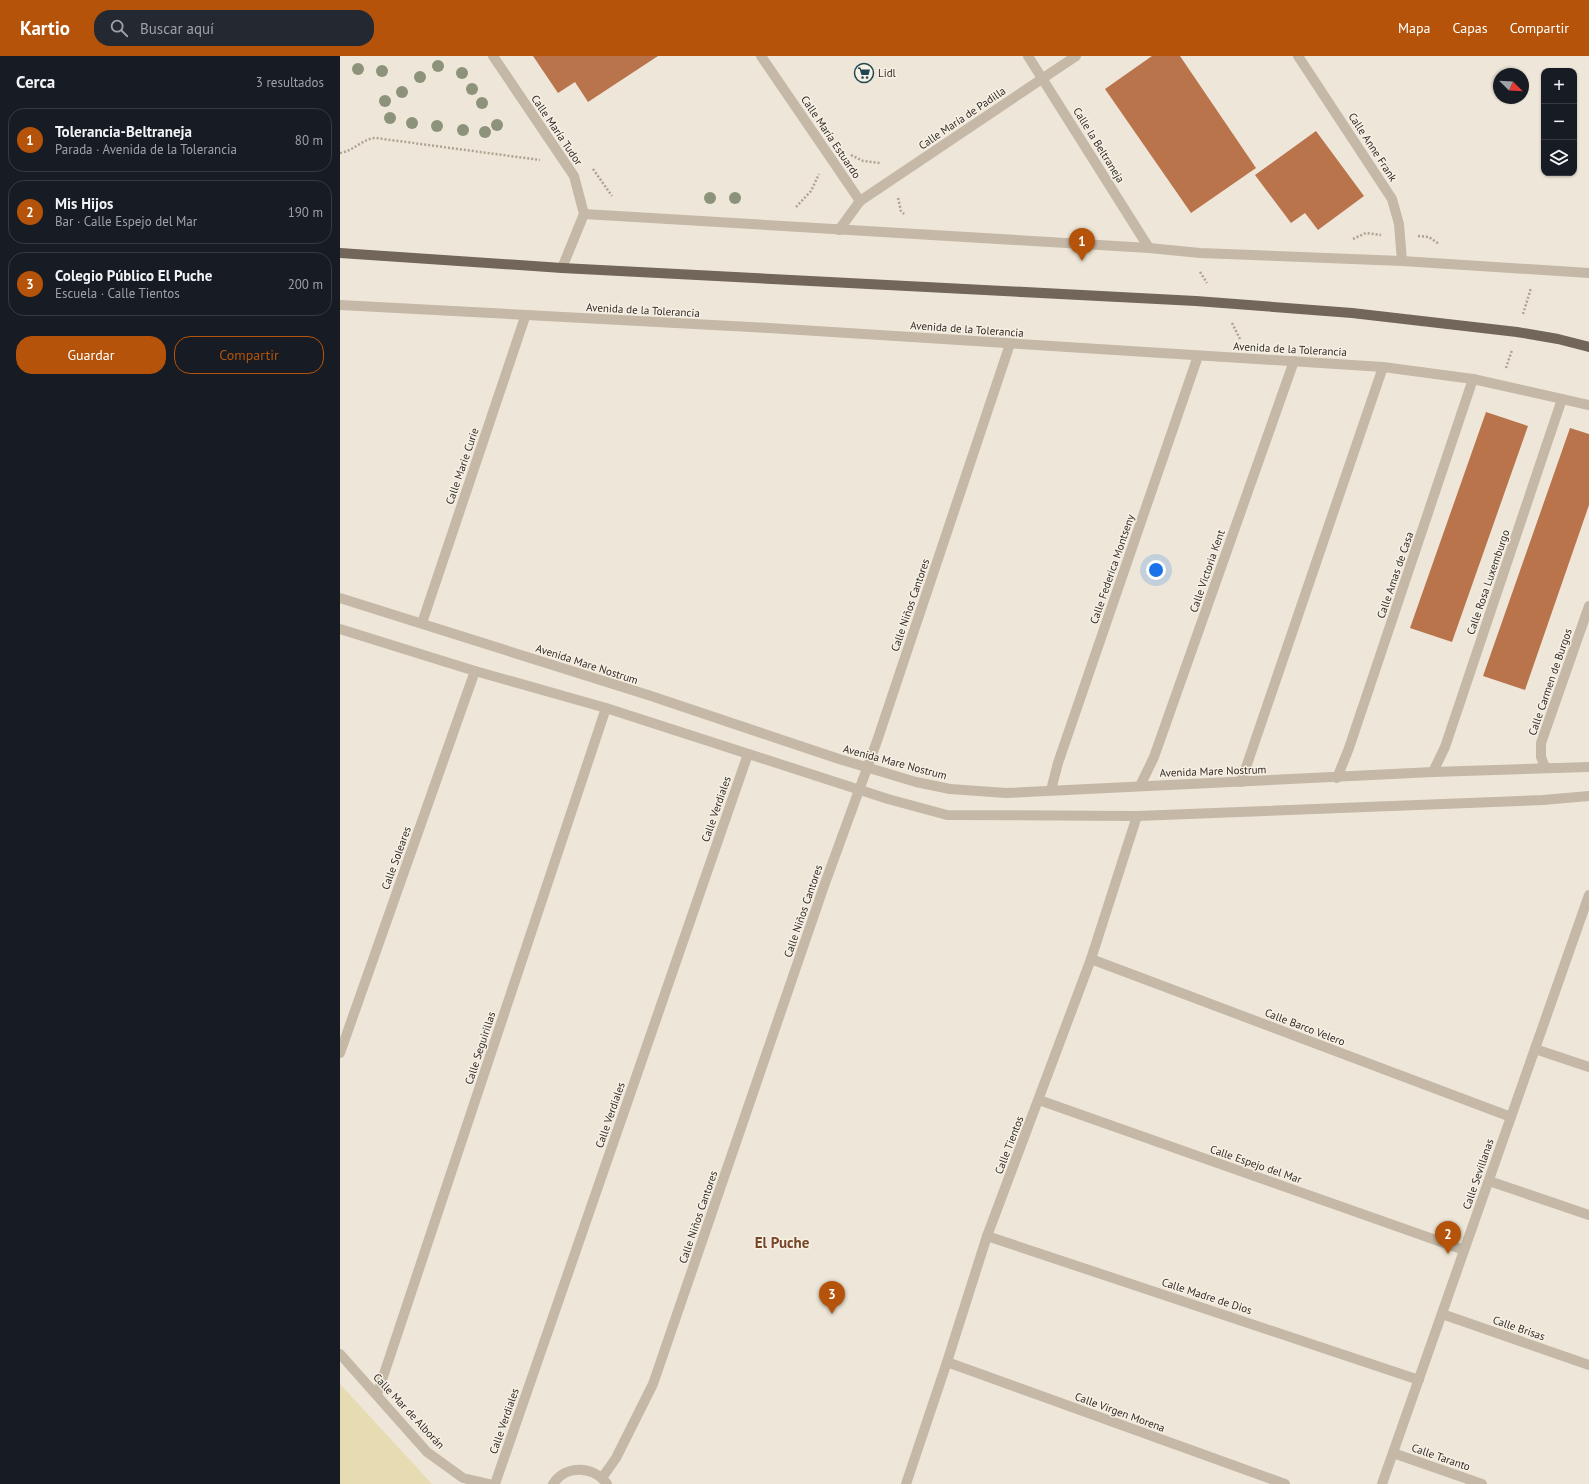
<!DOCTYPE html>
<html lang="es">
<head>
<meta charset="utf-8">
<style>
	:root { --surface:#171b24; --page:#242831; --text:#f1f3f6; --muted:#9ea1a6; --line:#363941; --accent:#b45309 }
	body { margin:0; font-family:"PT Sans",sans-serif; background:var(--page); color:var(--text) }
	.controls { position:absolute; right:12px; top:12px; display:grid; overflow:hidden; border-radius:8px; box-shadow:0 1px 3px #0004 }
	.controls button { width:36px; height:36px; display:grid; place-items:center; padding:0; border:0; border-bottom:1px solid var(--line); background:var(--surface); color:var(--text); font:20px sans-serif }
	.compass { position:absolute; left:1153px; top:12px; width:36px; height:36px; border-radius:50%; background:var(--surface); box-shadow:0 1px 3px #0004; rotate:114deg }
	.you { position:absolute; left:816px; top:514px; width:14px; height:14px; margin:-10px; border:3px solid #fff; border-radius:50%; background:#1a73e8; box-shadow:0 0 0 6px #1a73e833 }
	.badge { display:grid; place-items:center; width:26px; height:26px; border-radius:50%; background:var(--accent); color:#fff; font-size:13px; font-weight:700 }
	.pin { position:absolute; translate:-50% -33px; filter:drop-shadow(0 1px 2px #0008) }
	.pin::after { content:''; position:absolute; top:21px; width:14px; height:12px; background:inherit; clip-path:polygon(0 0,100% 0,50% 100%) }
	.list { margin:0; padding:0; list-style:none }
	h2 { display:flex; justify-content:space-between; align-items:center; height:52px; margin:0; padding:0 16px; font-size:17px }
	h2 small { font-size:13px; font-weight:400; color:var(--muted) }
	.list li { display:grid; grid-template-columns:26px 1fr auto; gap:12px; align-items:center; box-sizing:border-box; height:64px; margin:0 8px 8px; padding:0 8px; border:1px solid var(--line); border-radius:16px }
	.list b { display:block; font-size:15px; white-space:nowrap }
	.list p { margin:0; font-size:13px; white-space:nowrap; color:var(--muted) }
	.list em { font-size:13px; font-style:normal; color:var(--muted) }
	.actions { display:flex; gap:8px; padding:12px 16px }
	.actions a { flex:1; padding:9px 0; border:1px solid var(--accent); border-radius:16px; text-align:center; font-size:14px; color:var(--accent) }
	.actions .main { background:var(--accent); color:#fff }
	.icon { flex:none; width:22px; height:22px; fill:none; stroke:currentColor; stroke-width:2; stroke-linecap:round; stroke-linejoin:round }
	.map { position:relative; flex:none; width:1249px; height:1428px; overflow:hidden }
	header { display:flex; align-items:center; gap:24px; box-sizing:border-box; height:56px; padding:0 20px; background:var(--accent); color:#fff }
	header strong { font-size:19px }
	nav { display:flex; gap:22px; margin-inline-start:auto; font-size:14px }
	.search { width:280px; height:36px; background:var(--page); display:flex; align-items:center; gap:10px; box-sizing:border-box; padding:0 14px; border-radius:16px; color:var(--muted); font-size:15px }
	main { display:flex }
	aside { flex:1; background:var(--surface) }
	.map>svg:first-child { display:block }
	.sand { fill:#e7dbb2 }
	.building { fill:#b9744c }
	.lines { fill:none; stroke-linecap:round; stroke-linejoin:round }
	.path { stroke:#b0a291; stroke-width:2.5; stroke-dasharray:2 2; stroke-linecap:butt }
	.minor { stroke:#c5b8a7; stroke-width:10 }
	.major { stroke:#726559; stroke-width:10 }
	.tree { fill:#8d927a }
	.labels { text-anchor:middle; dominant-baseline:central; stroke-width:3; stroke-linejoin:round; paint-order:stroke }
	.poi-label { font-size:11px; fill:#322b26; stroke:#f6f0e5; text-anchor:start }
	.street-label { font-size:11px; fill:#322b26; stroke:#f6f0e5 }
	.district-label { font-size:15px; font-weight:bold; fill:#784528; stroke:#f6f0e5 }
</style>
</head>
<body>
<header>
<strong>Kartio</strong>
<div class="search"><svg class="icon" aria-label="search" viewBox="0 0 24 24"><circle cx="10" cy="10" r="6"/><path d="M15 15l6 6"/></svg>Buscar aquí</div>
<nav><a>Mapa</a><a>Capas</a><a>Compartir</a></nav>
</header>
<main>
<aside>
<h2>Cerca<small>3 resultados</small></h2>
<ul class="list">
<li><span class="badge">1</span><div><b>Tolerancia-Beltraneja</b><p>Parada · Avenida de la Tolerancia</p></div><em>80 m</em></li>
<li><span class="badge">2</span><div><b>Mis Hijos</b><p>Bar · Calle Espejo del Mar</p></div><em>190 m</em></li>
<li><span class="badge">3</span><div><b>Colegio Público El Puche</b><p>Escuela · Calle Tientos</p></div><em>200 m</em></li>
</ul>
<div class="actions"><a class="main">Guardar</a><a>Compartir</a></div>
</aside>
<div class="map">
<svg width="1249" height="1428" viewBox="0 0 1249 1428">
	<rect width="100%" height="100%" fill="#eee7d9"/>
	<path class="sand" d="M0,1328l92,100h-92z"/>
	<g class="building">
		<path d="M193,0h125l-70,46 -13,-20 -17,11z"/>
		<path d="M812,0h28l76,112 -65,45 -86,-124z"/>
		<path d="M976,75l48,65 -46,34 -13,-17 -14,10 -36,-48z"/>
		<path d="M1146,356l42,14 -76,216 -42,-14z"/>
		<path d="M1230,372l19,6v71l-64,185 -42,-14z"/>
	</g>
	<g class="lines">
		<g class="path">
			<path d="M0,97c14,-2 23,-15 36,-15l164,22"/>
			<path d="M511,99l12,6 17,2"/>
			<path d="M253,113l19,27"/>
			<path d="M558,142l3,13 3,3"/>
			<path d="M456,151l15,-16 8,-17"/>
			<path d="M1078,180l11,1 10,7"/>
			<path d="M1013,183l13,-6 15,2"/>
			<path d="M860,216l7,11"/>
			<path d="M1183,258l8,-26"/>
			<path d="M892,267l8,16"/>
			<path d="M1166,312l6,-18"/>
		</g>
		<g class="minor">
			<path d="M153,0l81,120 10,38 -22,54"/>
			<path d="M421,0l99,145 -21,29"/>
			<path d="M688,0l121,192"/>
			<path d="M958,0l94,143 7,25 3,37"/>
			<path d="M520,145l216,-145"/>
			<path d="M244,158l565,34 51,5 202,8 187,12"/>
			<path d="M0,249l429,23 614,39 90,12 116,26"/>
			<path d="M0,542l308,97 191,64 77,23 34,7 56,4 427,-21 156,-5"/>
			<path d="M82,567l103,-306"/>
			<path d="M0,573l135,42 131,37 282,91 59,16 190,1 406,-16 46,-4"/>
			<path d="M1205,711l-4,-10v-14l48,-137"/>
			<path d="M1093,716l12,-25 117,-348"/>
			<path d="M997,722l12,-30 124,-369"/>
			<path d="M901,726l142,-415"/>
			<path d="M800,730l14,-29 140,-396"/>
			<path d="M711,734l7,-27 140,-407"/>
			<path d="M751,903l420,158"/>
			<path d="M1195,993l54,18"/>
			<path d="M0,997l135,-382"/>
			<path d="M699,1044l425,150"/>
			<path d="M1149,1125l100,34"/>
			<path d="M647,1180l432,144"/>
			<path d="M1102,1258l147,51"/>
			<path d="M0,1298l87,98 36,26 26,6"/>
			<path d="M607,1306l338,122"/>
			<path d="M37,1339l229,-687"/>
			<path d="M1053,1397l89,31"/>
			<path d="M262,1422l14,-20 37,-74 171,-498 53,-145 133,-397"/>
			<path d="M155,1428l253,-730"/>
			<path d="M213,1428c13,-20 41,-18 54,0"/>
			<path d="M566,1428l41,-122 40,-126 104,-277 46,-143"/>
			<path d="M1042,1428l207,-589"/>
		</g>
		<path class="major" d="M0,197l222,15 634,33 156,12 165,19 41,7 31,8"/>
	</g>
	<g class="tree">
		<circle cx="98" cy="10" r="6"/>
		<circle cx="18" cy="13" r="6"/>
		<circle cx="42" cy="15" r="6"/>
		<circle cx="122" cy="17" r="6"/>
		<circle cx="80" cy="21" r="6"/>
		<circle cx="132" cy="33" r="6"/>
		<circle cx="62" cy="36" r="6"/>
		<circle cx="45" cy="45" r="6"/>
		<circle cx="142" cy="47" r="6"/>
		<circle cx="50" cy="62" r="6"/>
		<circle cx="72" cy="67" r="6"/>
		<circle cx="157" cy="69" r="6"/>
		<circle cx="97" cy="70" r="6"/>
		<circle cx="123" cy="74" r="6"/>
		<circle cx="145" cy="76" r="6"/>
		<circle cx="370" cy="142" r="6"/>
		<circle cx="395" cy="142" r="6"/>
	</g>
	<defs>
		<g id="supermarket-ring" transform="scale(1)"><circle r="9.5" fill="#f6f0e5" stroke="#21464f" stroke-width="1.5"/><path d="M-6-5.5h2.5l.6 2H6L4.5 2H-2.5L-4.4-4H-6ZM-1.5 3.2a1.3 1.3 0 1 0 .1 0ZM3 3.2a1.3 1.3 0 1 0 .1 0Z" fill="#21464f"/></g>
	</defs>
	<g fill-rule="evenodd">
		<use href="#supermarket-ring" x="524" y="17"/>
	</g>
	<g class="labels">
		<g class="poi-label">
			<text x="538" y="17">Lidl</text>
		</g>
		<g class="street-label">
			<text transform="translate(622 62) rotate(-34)">Calle María de Padilla</text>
			<text transform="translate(217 74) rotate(56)">Calle María Tudor</text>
			<text transform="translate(491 81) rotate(56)">Calle María Estuardo</text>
			<text transform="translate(759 89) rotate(58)">Calle la Beltraneja</text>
			<text transform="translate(1033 91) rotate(57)">Calle Anne Frank</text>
			<text transform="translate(303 254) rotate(3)">Avenida de la Tolerancia</text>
			<text transform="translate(627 273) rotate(4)">Avenida de la Tolerancia</text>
			<text transform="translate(950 293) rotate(3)">Avenida de la Tolerancia</text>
			<text transform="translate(122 410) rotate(-71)">Calle Marie Curie</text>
			<text transform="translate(772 513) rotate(-71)">Calle Federica Montseny</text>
			<text transform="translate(867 515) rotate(-71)">Calle Victoria Kent</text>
			<text transform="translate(1055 519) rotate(-71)">Calle Amas de Casa</text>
			<text transform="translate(1148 526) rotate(-71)">Calle Rosa Luxemburgo</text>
			<text transform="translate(570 549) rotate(-71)">Calle Niños Cantores</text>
			<text transform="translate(247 608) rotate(18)">Avenida Mare Nostrum</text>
			<text transform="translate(1210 626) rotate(-71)">Calle Carmen de Burgos</text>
			<text transform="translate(555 706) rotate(15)">Avenida Mare Nostrum</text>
			<text transform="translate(873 715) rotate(-2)">Avenida Mare Nostrum</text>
			<text transform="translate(376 753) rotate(-71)">Calle Verdiales</text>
			<text transform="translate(56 802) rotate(-70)">Calle Soleares</text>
			<text transform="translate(463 855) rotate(-71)">Calle Niños Cantores</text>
			<text transform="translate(965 971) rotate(21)">Calle Barco Velero</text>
			<text transform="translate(140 992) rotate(-72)">Calle Seguirillas</text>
			<text transform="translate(270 1059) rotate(-71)">Calle Verdiales</text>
			<text transform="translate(669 1089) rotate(-69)">Calle Tientos</text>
			<text transform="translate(916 1108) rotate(19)">Calle Espejo del Mar</text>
			<text transform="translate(1138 1118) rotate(-71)">Calle Sevillanas</text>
			<text transform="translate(358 1161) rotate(-71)">Calle Niños Cantores</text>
			<text transform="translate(867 1240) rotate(18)">Calle Madre de Dios</text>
			<text transform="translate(1179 1272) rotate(19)">Calle Brisas</text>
			<text transform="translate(69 1355) rotate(47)">Calle Mar de Alborán</text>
			<text transform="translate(780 1356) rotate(20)">Calle Virgen Morena</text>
			<text transform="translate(164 1365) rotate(-71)">Calle Verdiales</text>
			<text transform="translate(1101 1401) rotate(19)">Calle Taranto</text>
		</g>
		<g class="district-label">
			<text x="442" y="1186">El Puche</text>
		</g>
	</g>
</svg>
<div class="controls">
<button>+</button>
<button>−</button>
<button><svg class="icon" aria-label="layers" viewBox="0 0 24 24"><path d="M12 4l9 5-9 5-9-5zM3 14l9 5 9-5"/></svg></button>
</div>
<svg class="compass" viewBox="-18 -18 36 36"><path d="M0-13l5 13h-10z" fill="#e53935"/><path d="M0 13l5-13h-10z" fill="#9ea1a6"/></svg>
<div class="you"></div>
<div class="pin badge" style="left:742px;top:205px">1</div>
<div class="pin badge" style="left:1108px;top:1198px">2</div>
<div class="pin badge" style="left:492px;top:1258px">3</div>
</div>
</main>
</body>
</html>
